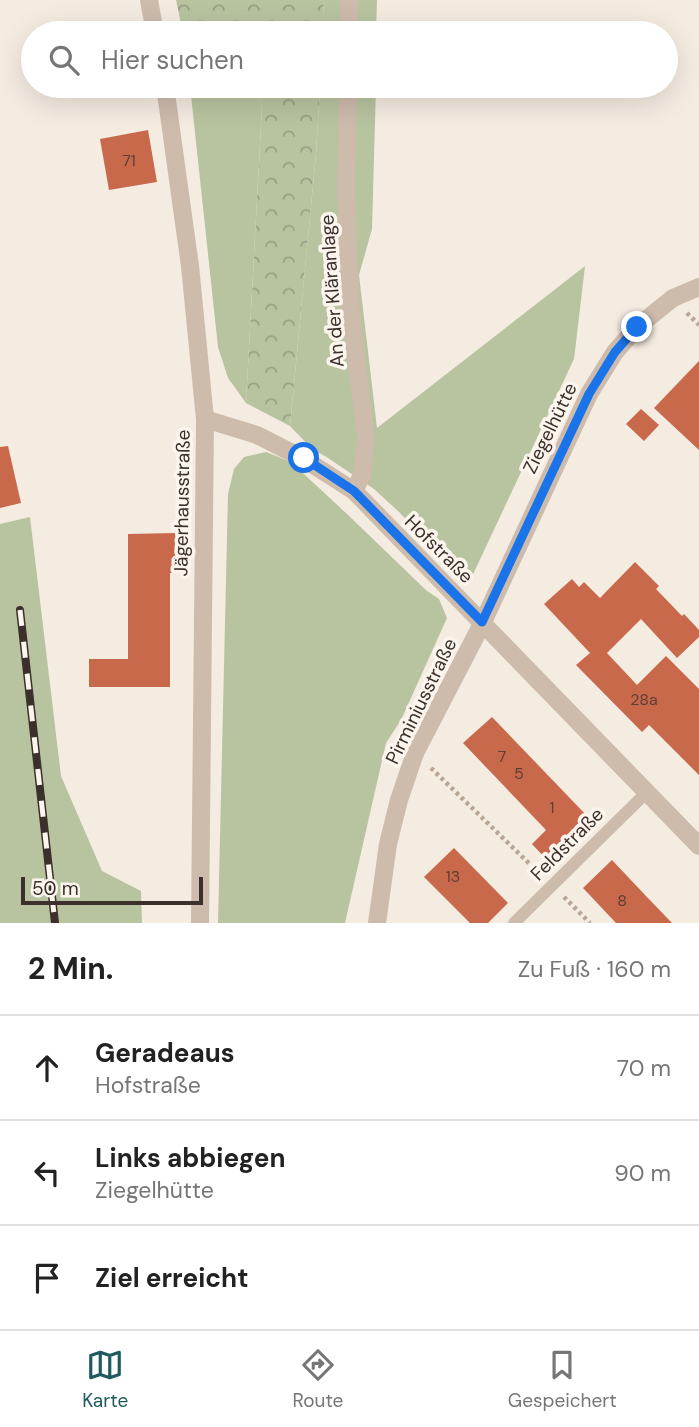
<!DOCTYPE html>
<html lang="de">
<head>
<meta charset="utf-8">
<style>
	:root { --surface:#fff; --page:#f6f6f6; --text:#222; --muted:#767676; --line:#e0e0e0; --accent:#1f5a5e }
	body { margin:0; font-family:"DM Sans",sans-serif; background:var(--page); color:var(--text) }
	.scale { position:absolute; left:21px; bottom:18px; width:182px; box-sizing:border-box; padding-left:7px; border:4px solid #3b302b; border-top:0; font-size:19px; line-height:24px; white-space:nowrap; color:#3b302b; -webkit-text-stroke:5px #fbf5ee; paint-order:stroke }
	.stop { position:absolute; width:21px; height:21px; margin:-16px; border:5px solid #1a73e8; border-radius:50%; background:#fff }
	.stop.end { background:#1a73e8; border-color:#fff; box-shadow:0 2px 7px #0008 }
	.list { margin:0; padding:0; list-style:none }
	h2 { display:flex; justify-content:space-between; align-items:center; height:91px; margin:0; padding:0 28px; font-size:30px }
	h2 small { font-size:23px; font-weight:400; color:var(--muted) }
	.list li { display:grid; grid-template-columns:46px 1fr auto; gap:21px; align-items:center; box-sizing:border-box; height:105px; padding:0 28px; border-top:2px solid var(--line) }
	.list b { display:block; font-size:26px; white-space:nowrap }
	.list p { margin:0; font-size:23px; white-space:nowrap; color:var(--muted) }
	.list em { font-size:23px; font-style:normal; color:var(--muted) }
	.icon { flex:none; width:38px; height:38px; fill:none; stroke:currentColor; stroke-width:2; stroke-linecap:round; stroke-linejoin:round }
	.map { position:relative; flex:none; width:699px; height:923px; overflow:hidden }
	.search { position:absolute; background:var(--surface); box-shadow:0 7px 28px #0002; left:21px; right:21px; top:21px; height:77px; display:flex; align-items:center; gap:18px; box-sizing:border-box; padding:0 24px; border-radius:38px; color:var(--muted); font-size:26px }
	.sheet { height:406px; background:var(--surface) }
	nav { display:flex; justify-content:space-around; align-items:center; box-sizing:border-box; height:98px; border-top:2px solid var(--line); background:var(--surface); font-size:19px; color:var(--muted) }
	nav a { display:grid; justify-items:center; gap:4px }
	nav .on { color:var(--accent) }
	.map>svg:first-child { display:block }
	.green { fill:#b8c4a0 }
	.forest { fill:url(#forest-crowns) }
	.building { fill:#c8694b }
	.lines { fill:none; stroke-linecap:round; stroke-linejoin:round }
	.path { stroke:#b9a596; stroke-width:4.5; stroke-dasharray:3.5 3.5; stroke-linecap:butt }
	.lane { stroke:#cdbbac; stroke-width:12 }
	.street { stroke:#cdbbac; stroke-width:18 }
	.rail-casing { stroke:#3b302b; stroke-width:8 }
	.rail { stroke:#fbf5ee; stroke-width:5; stroke-dasharray:16; stroke-linecap:butt }
	.route { stroke:#1a73e8; stroke-width:9 }
	.labels { text-anchor:middle; dominant-baseline:central; stroke-width:7; stroke-linejoin:round; paint-order:stroke }
	.number-label { font-size:16px; fill:#5e3e33 }
	.street-label { font-size:19px; fill:#3b302b; stroke:#fbf5ee }
</style>
</head>
<body>
<div class="map">
<svg width="699" height="923" viewBox="0 0 699 923">
	<defs>
		<pattern id="forest-crowns" width="20" height="18" patternUnits="userSpaceOnUse" patternTransform="scale(1.75)"><rect width="20" height="18" fill="#b8c4a0"/><path d="M2 6a3 3 0 1 1 6 0M12 15a3 3 0 1 1 6 0" fill="none" stroke="#97a083"/></pattern>
	</defs>
	<rect width="100%" height="100%" fill="#f4ebe1"/>
	<g class="green">
		<path d="M324,0h53l-1,33h-54z"/>
		<path d="M190,86h65l7,21 -16,296 -18,-25 -10,-31z"/>
		<path d="M320,86h56l-4,143 -13,46 18,153 208,-162 -11,93 -106,226 -69,-73 -25,-23 -49,-33 -12,-6 -23,-24 26,-272z"/>
		<path d="M266,452l25,10 56,52 80,77 12,8 8,19 -46,102 -15,23 -41,180h-127l10,-429 6,-25 10,-12z"/>
		<path d="M30,517l31,259 41,95 39,20 1,32h-142v-399z"/>
	</g>
	<g class="forest">
		<path d="M176,0h148l-2,33h-139z"/>
		<path d="M255,86h65l-4,68 -26,272 -44,-23 16,-296z"/>
	</g>
	<g class="building">
		<path d="M148,130l9,52 -48,8 -9,-51z"/>
		<path d="M699,361v89l-45,-42z"/>
		<path d="M641,409l18,16 -15,16 -18,-17z"/>
		<path d="M8,446l13,57 -21,5v-61z"/>
		<path d="M176,533l-1,40h-5v114h-81v-28h39v-125z"/>
		<path d="M635,562l24,24 -3,3 26,27 2,-2 15,16v7l-22,21 -36,-39 -34,34 30,32 29,-29 33,33v86l-50,-50 -7,7 -66,-67 14,-12 -46,-49 28,-25 7,8 5,-5 16,16z"/>
		<path d="M492,717l97,101 -43,41 -14,-15 14,-14 -83,-87z"/>
		<path d="M454,848l54,55 -20,20h-18l-46,-46z"/>
		<path d="M612,860l33,35 27,28h-56l-33,-35z"/>
	</g>
	<g class="lines">
		<g class="path">
			<path d="M687,313l12,12"/>
			<path d="M431,768l109,106"/>
			<path d="M564,897l26,26"/>
		</g>
		<path class="lane" d="M514,923l132,-130"/>
		<g class="street">
			<path d="M149,0l6,33"/>
			<path d="M349,33v-33"/>
			<path d="M165,86l25,180 15,153 -5,504"/>
			<path d="M348,86l-2,103 4,115 16,134 -4,37 -8,16"/>
			<path d="M205,419l52,16 47,24 50,32 345,355"/>
			<path d="M377,923l11,-79 11,-44 16,-47 68,-131 106,-228 26,-42 22,-25 36,-29 26,-11"/>
		</g>
		<g class="rail-casing">
			<path id="rail" d="M20,610l35,313"/>
		</g>
		<use href="#rail" class="rail"/>
	</g>
	<g class="lines">
		<path class="route" d="M304,458l50,33 128,131 107,-228 26,-42 22,-25"/>
	</g>
	<g class="labels">
		<g class="number-label">
			<text x="129" y="160">71</text>
			<text x="644" y="699">28a</text>
			<text x="502" y="756">7</text>
			<text x="519" y="773">5</text>
			<text x="552" y="807">1</text>
			<text x="453" y="876">13</text>
			<text x="622" y="900">8</text>
		</g>
		<g class="street-label">
			<text transform="translate(332 291) rotate(-94)">An der Kläranlage</text>
			<text transform="translate(550 428) rotate(-64)">Ziegelhütte</text>
			<text transform="translate(182 503) rotate(-89)">Jägerhausstraße</text>
			<text transform="translate(439 549) rotate(45)">Hofstraße</text>
			<text transform="translate(421 701) rotate(-64)">Pirminiusstraße</text>
			<text transform="translate(567 844) rotate(-45)">Feldstraße</text>
		</g>
	</g>
</svg>
<div class="scale">50 m</div>
<div class="stop" style="left:304px;top:458px"></div>
<div class="stop end" style="left:637px;top:327px"></div>
<div class="search"><svg class="icon" aria-label="search" viewBox="0 0 24 24"><circle cx="10" cy="10" r="6"/><path d="M15 15l6 6"/></svg>Hier suchen</div>
</div>
<section class="sheet">
<h2>2 Min.<small>Zu Fuß · 160 m</small></h2>
<ul class="list">
<li><svg class="icon" aria-label="ahead" viewBox="0 0 24 24"><path d="M12 20V5M6 11l6-6 6 6"/></svg><div><b>Geradeaus</b><p>Hofstraße</p></div><em>70 m</em></li>
<li><svg class="icon" aria-label="left" viewBox="0 0 24 24"><path d="M17 20v-9H6M10 6l-5 5 5 5"/></svg><div><b>Links abbiegen</b><p>Ziegelhütte</p></div><em>90 m</em></li>
<li><svg class="icon" aria-label="arrive" viewBox="0 0 24 24"><path d="M6 21V4h12l-3 4 3 4H6"/></svg><div><b>Ziel erreicht</b></div></li>
</ul>
</section>
<nav>
<a class="on"><svg class="icon" aria-label="map" viewBox="0 0 24 24"><path d="M3 6l6-2 6 2 6-2v14l-6 2-6-2-6 2zM9 4v14M15 6v14"/></svg>Karte</a>
<a><svg class="icon" aria-label="directions" viewBox="0 0 24 24"><path d="M12 3l9 9-9 9-9-9zM9 14v-3h6M13 9l2 2-2 2"/></svg>Route</a>
<a><svg class="icon" aria-label="saved" viewBox="0 0 24 24"><path d="M7 4h10v16l-5-4-5 4z"/></svg>Gespeichert</a>
</nav>
</body>
</html>
